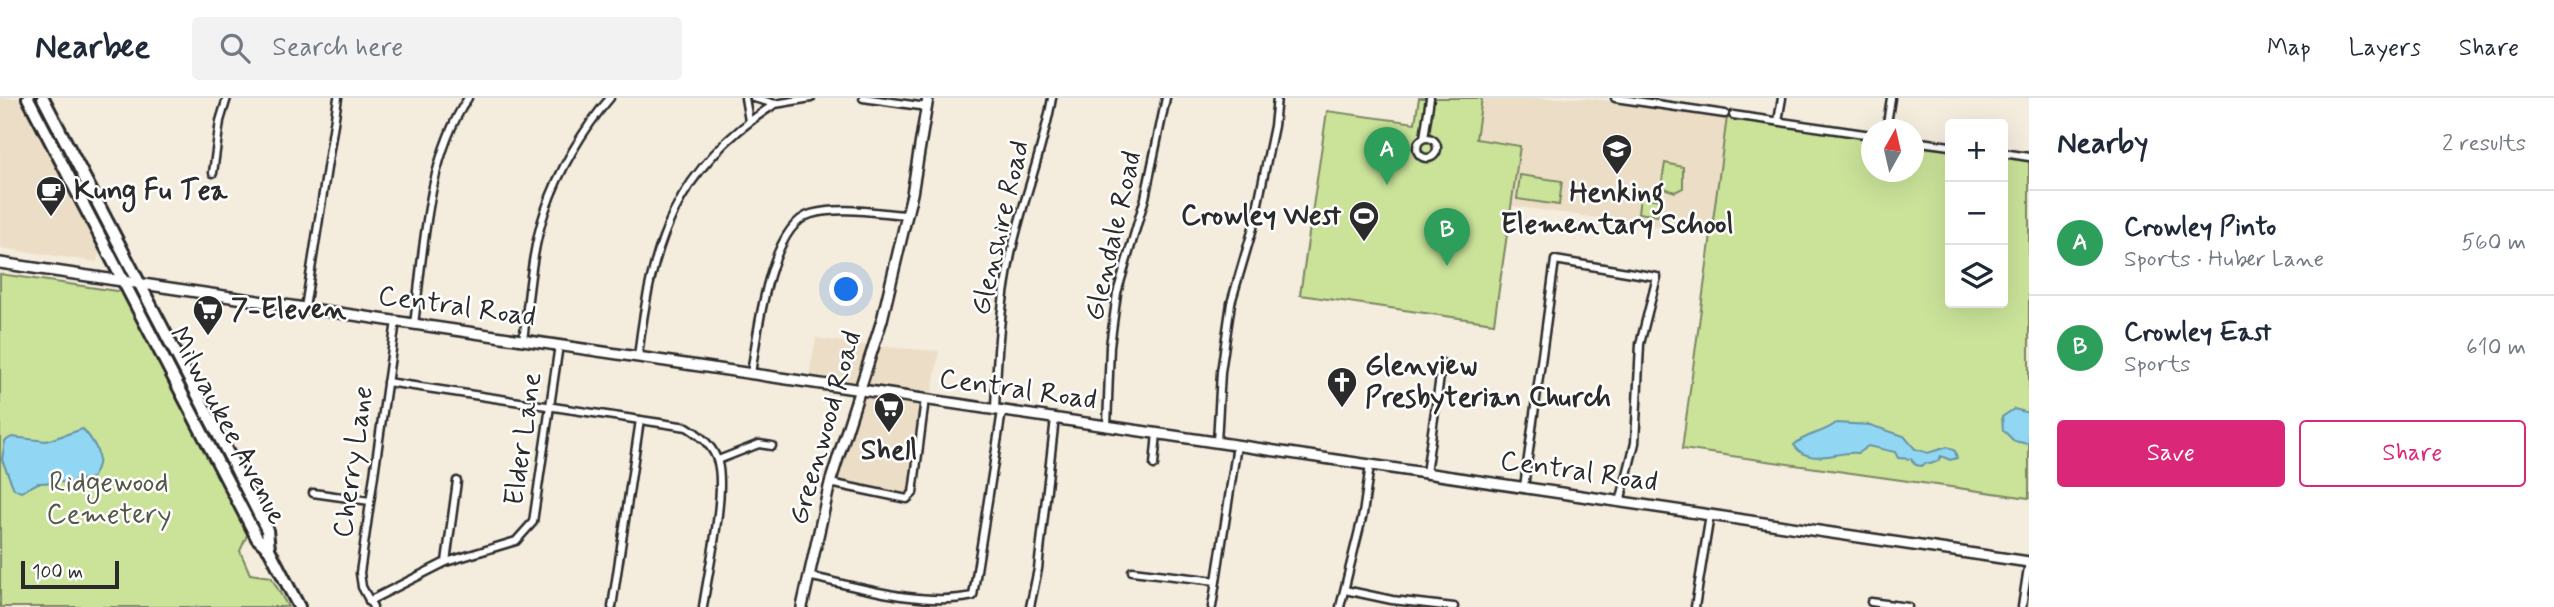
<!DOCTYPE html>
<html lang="en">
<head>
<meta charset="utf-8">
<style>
	:root { --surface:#fff; --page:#f2f2f3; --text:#1f2937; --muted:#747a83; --line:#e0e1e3; --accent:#db2777 }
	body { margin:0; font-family:Mynerve,sans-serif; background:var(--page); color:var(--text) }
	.controls { position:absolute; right:21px; top:21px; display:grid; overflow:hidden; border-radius:7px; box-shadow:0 7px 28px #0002 }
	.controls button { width:63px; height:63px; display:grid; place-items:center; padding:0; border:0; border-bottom:2px solid var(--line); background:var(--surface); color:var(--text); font:35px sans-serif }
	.compass { position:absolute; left:1861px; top:21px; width:63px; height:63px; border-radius:50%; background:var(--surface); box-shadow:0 7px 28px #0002; rotate:8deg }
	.scale { position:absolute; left:21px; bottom:18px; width:98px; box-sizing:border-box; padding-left:7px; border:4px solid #2b2b2b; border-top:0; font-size:19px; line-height:24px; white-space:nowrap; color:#2b2b2b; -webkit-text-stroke:5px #fff; paint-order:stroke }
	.you { position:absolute; left:847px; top:192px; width:24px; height:24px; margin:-18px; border:5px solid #fff; border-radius:50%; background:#1a73e8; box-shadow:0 0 0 10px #1a73e833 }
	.badge { display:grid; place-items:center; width:46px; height:46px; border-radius:50%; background:var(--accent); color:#fff; font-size:23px; font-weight:700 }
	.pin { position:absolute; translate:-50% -58px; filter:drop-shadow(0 2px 4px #0008) }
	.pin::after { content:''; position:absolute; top:37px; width:24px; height:21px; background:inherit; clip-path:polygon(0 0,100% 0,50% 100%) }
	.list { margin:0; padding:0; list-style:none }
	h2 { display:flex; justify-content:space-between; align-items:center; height:91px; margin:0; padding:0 28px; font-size:30px }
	h2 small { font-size:23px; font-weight:400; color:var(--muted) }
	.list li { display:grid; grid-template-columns:46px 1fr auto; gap:21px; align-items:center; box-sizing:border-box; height:105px; padding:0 28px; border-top:2px solid var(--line) }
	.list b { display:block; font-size:26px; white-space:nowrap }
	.list p { margin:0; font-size:23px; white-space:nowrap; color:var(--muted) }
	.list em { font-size:23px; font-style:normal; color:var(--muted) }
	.actions { display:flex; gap:14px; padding:21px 28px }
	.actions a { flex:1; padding:16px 0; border:2px solid var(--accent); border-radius:7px; text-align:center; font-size:24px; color:var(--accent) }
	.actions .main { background:var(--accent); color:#fff }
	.icon { flex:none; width:38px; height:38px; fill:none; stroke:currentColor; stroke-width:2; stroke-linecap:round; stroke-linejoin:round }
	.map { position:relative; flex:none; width:2029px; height:509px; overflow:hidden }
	header { display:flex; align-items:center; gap:42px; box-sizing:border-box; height:98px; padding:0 35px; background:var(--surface); border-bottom:2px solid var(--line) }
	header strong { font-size:33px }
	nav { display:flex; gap:38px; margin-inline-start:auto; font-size:24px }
	.search { width:490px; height:63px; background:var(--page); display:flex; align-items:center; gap:18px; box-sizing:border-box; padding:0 24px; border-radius:7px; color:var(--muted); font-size:26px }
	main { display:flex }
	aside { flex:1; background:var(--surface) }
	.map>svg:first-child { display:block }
	.built { fill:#ecdec6 }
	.green { fill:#cae399; stroke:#7a8762; stroke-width:2 }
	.water { fill:#91d7f3; stroke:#6892a3; stroke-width:2 }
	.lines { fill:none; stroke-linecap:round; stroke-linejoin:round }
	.minor-casing { stroke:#2b2b2b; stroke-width:11 }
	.secondary-casing { stroke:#2b2b2b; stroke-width:14 }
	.primary-casing { stroke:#2b2b2b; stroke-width:16 }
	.minor { stroke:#fff; stroke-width:6 }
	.secondary { stroke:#fff; stroke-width:9 }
	.primary { stroke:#fff; stroke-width:10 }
	.labels { text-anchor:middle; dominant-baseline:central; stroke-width:5; stroke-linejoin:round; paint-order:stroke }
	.poi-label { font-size:28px; font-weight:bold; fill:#2b2b2b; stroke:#fff; text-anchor:start }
	.street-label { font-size:28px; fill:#2b2b2b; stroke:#fff }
	.park-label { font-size:28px; fill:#535946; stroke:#fff }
</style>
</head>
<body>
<header>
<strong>Nearbee</strong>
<div class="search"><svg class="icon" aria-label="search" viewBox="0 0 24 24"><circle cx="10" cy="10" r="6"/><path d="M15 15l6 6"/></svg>Search here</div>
<nav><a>Map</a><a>Layers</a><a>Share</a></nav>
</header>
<main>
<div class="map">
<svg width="2029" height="509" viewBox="0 0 2029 509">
	<rect width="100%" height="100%" fill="#f4ecdd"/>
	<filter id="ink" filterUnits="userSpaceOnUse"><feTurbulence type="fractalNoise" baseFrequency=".0143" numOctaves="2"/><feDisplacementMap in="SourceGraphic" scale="14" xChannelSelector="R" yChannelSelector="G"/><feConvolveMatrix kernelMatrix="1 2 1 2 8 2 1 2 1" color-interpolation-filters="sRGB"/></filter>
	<g filter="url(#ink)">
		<g class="built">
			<path d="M0,0h20l79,155 -2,9 -97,-14z"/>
			<path d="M1482,0h106l139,19 -16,117 -199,-28 8,-60 -44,-7z"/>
			<path d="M816,240l54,8 69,5 -24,145 -7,6 -75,-11 34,-108 -58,-8z"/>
		</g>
		<g class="green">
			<path d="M1419,0h63l-6,41 44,7 -26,177 -194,-28 27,-184 88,12z"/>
			<path d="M1727,19l144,21v34h42l1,-28 36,5v154h53v-146l26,3v338l-347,-49z"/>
			<path d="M1665,65l18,4v21l-8,4 -14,-5z"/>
			<path d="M1520,77l42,6 -3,24 -42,-6z"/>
			<path d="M1640,99l21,3 -2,16 -21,-3z"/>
			<path d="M0,176l123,18 125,241 -8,18 10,23 21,3 17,30h-288z"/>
		</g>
		<g class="water">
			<path d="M2014,311l15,4v31l-15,-3 -11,-11 -1,-13z"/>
			<path d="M1836,325l34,2 34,11 11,13 13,4 19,-6 8,4 2,7 -7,2 -9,-4 -3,5 -7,3 -6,-1 -4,3 -5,-1 -5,-6 -13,-1 -3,-6 -27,-6 -10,7c-20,-3 -49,15 -64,-8 12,-12 29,-11 42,-22z"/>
			<path d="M83,331c14,16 22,30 9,49l-21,4 -33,1 -17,9 -7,-3 -12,-29 3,-19 7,-4 34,4z"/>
		</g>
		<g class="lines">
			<g class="minor-casing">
				<g id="minor">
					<path d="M745,0l4,23"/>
					<path d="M754,0l21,6 36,-6"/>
					<path d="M863,0l64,9"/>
					<path d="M1615,0l110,16"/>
					<path d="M1733,17l138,20"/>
					<path d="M1778,23l4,-23"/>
					<path d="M1886,32l5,-32"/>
					<circle cx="1427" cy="50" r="10"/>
					<path d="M1424,40l6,-40"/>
					<path d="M1913,43l37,5"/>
					<path d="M2003,55l26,4"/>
					<path d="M213,75l7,-52 7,-23"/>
					<path d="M305,210l33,-210"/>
					<path d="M414,226c10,-73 12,-164 54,-226"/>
					<path d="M523,242c6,-42 8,-88 22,-129 13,-39 38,-82 65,-113"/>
					<path d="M638,259c13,-113 37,-189 137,-253"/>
					<path d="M751,276c6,-38 18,-148 60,-160 28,-8 67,-1 96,1"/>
					<path d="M387,284l300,45c13,8 27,20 31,36 8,31 -10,109 -15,144"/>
					<path d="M995,312c2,-53 5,-104 16,-156 11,-53 32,-102 41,-156"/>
					<path d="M1107,328l3,-80 7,-53 28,-95 21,-100"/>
					<path d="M1217,344l4,-70 10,-69 22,-75 21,-102 3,-28"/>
					<path d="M718,362l41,-16 13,2"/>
					<path d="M1154,367l3,-32"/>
					<path d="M1426,375l16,-110"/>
					<path d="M830,385l77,16 6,-6 12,-94"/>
					<path d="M1524,389l31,-227 102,17 -17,67 -5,99 -15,59"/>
					<path d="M313,395l57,8"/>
					<path d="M446,464l11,-81"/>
					<path d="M1132,473l84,10"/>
					<path d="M808,478c51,11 114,31 165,20l29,-185"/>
					<path d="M1345,492l47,10 62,7"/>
					<path d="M369,503l77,-39 70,-21 17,-19 26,-177"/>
					<path d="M1871,504l37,5"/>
					<path d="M373,509l-11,-20 -2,-14 36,-252"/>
					<path d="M612,509l28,-187"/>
					<path d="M1030,509l8,-38 17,-151"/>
					<path d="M1212,509l25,-162"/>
					<path d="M1340,509l23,-93 7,-49"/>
					<path d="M1695,509l15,-92"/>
					<path d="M2022,509l7,-46"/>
				</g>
			</g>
			<g class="secondary-casing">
				<g id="secondary">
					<path d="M0,165l2029,299"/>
					<path d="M802,509l28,-124 52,-163 30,-126 16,-96"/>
				</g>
			</g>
			<g class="primary-casing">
				<g id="primary">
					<path d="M28,0l229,440 12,11"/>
					<path d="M43,0l191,367 33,65 2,19 30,58"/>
				</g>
			</g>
			<use href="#minor" class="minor"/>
			<use href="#secondary" class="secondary"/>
			<use href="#primary" class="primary"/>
		</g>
	</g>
	<defs>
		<g id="school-pin" transform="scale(1.575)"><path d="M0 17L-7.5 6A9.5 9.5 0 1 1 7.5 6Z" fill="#2b2b2b" stroke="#fff"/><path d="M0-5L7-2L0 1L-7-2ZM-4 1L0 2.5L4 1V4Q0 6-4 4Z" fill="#fff"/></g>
		<g id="cafe-pin" transform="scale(1.575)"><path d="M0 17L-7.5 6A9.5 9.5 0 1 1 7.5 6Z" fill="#2b2b2b" stroke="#fff"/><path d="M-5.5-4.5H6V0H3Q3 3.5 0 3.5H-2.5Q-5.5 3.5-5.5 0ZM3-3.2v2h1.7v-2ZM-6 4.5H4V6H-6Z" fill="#fff"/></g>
		<g id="stadium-pin" transform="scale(1.575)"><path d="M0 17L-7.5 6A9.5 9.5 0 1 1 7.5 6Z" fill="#2b2b2b" stroke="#fff"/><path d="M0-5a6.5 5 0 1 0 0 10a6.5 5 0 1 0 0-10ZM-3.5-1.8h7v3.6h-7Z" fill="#fff"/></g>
		<g id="supermarket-pin" transform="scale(1.575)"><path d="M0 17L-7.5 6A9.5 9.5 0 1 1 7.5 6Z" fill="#2b2b2b" stroke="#fff"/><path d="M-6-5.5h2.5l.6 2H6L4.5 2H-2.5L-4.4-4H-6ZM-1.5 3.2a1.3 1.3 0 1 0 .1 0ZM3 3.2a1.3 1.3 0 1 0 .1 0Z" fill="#fff"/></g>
		<g id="church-pin" transform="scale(1.575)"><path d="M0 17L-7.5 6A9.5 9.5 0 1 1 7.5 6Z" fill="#2b2b2b" stroke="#fff"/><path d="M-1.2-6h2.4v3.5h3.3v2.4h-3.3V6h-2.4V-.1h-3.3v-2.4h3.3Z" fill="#fff"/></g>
	</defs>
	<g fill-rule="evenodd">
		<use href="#school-pin" x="1617" y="51"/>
		<use href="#cafe-pin" x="51" y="93"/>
		<use href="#stadium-pin" x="1364" y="118"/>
		<use href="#supermarket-pin" x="208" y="212"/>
		<use href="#church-pin" x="1342" y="284"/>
		<use href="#supermarket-pin" x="889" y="309"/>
	</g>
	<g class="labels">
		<g class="poi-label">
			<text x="74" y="93">Kung Fu Tea</text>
			<text x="1617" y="95" text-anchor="middle">Henking<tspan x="1617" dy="32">Elementary School</tspan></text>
			<text x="1341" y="118" text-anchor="end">Crowley West</text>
			<text x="231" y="212">7-Eleven</text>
			<text x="1365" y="268">Glenview<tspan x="1365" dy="32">Presbyterian Church</tspan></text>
			<text x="889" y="353" text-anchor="middle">Shell</text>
		</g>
		<g class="street-label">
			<text transform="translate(1001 130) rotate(-77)">Glenshire Road</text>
			<text transform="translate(1114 138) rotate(-77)">Glendale Road</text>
			<text transform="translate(457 209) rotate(8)">Central Road</text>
			<text transform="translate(1018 292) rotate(8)">Central Road</text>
			<text transform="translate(227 328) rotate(62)">Milwaukee Avenue</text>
			<text transform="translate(826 330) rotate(-74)">Greenwood Road</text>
			<text transform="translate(524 341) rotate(-82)">Elder Lane</text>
			<text transform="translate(354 364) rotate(-82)">Cherry Lane</text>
			<text transform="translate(1579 374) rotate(8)">Central Road</text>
		</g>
		<g class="park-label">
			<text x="109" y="385">Ridgewood<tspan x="109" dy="32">Cemetery</tspan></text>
		</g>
	</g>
</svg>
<div class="controls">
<button>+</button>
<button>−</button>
<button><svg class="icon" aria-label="layers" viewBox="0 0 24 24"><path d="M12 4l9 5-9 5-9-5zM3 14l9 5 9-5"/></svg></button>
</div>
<svg class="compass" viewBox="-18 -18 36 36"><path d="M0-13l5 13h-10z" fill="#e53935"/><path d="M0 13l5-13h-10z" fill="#747a83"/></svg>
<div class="scale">100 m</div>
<div class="you"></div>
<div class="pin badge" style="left:1387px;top:87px;background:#2e9e5b">A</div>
<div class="pin badge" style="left:1447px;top:168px;background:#2e9e5b">B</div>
</div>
<aside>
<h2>Nearby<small>2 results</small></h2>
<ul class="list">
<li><span class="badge" style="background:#2e9e5b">A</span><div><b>Crowley Pinto</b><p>Sports · Huber Lane</p></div><em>560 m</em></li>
<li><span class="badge" style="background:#2e9e5b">B</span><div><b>Crowley East</b><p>Sports</p></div><em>610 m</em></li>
</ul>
<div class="actions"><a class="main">Save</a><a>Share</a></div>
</aside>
</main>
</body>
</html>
